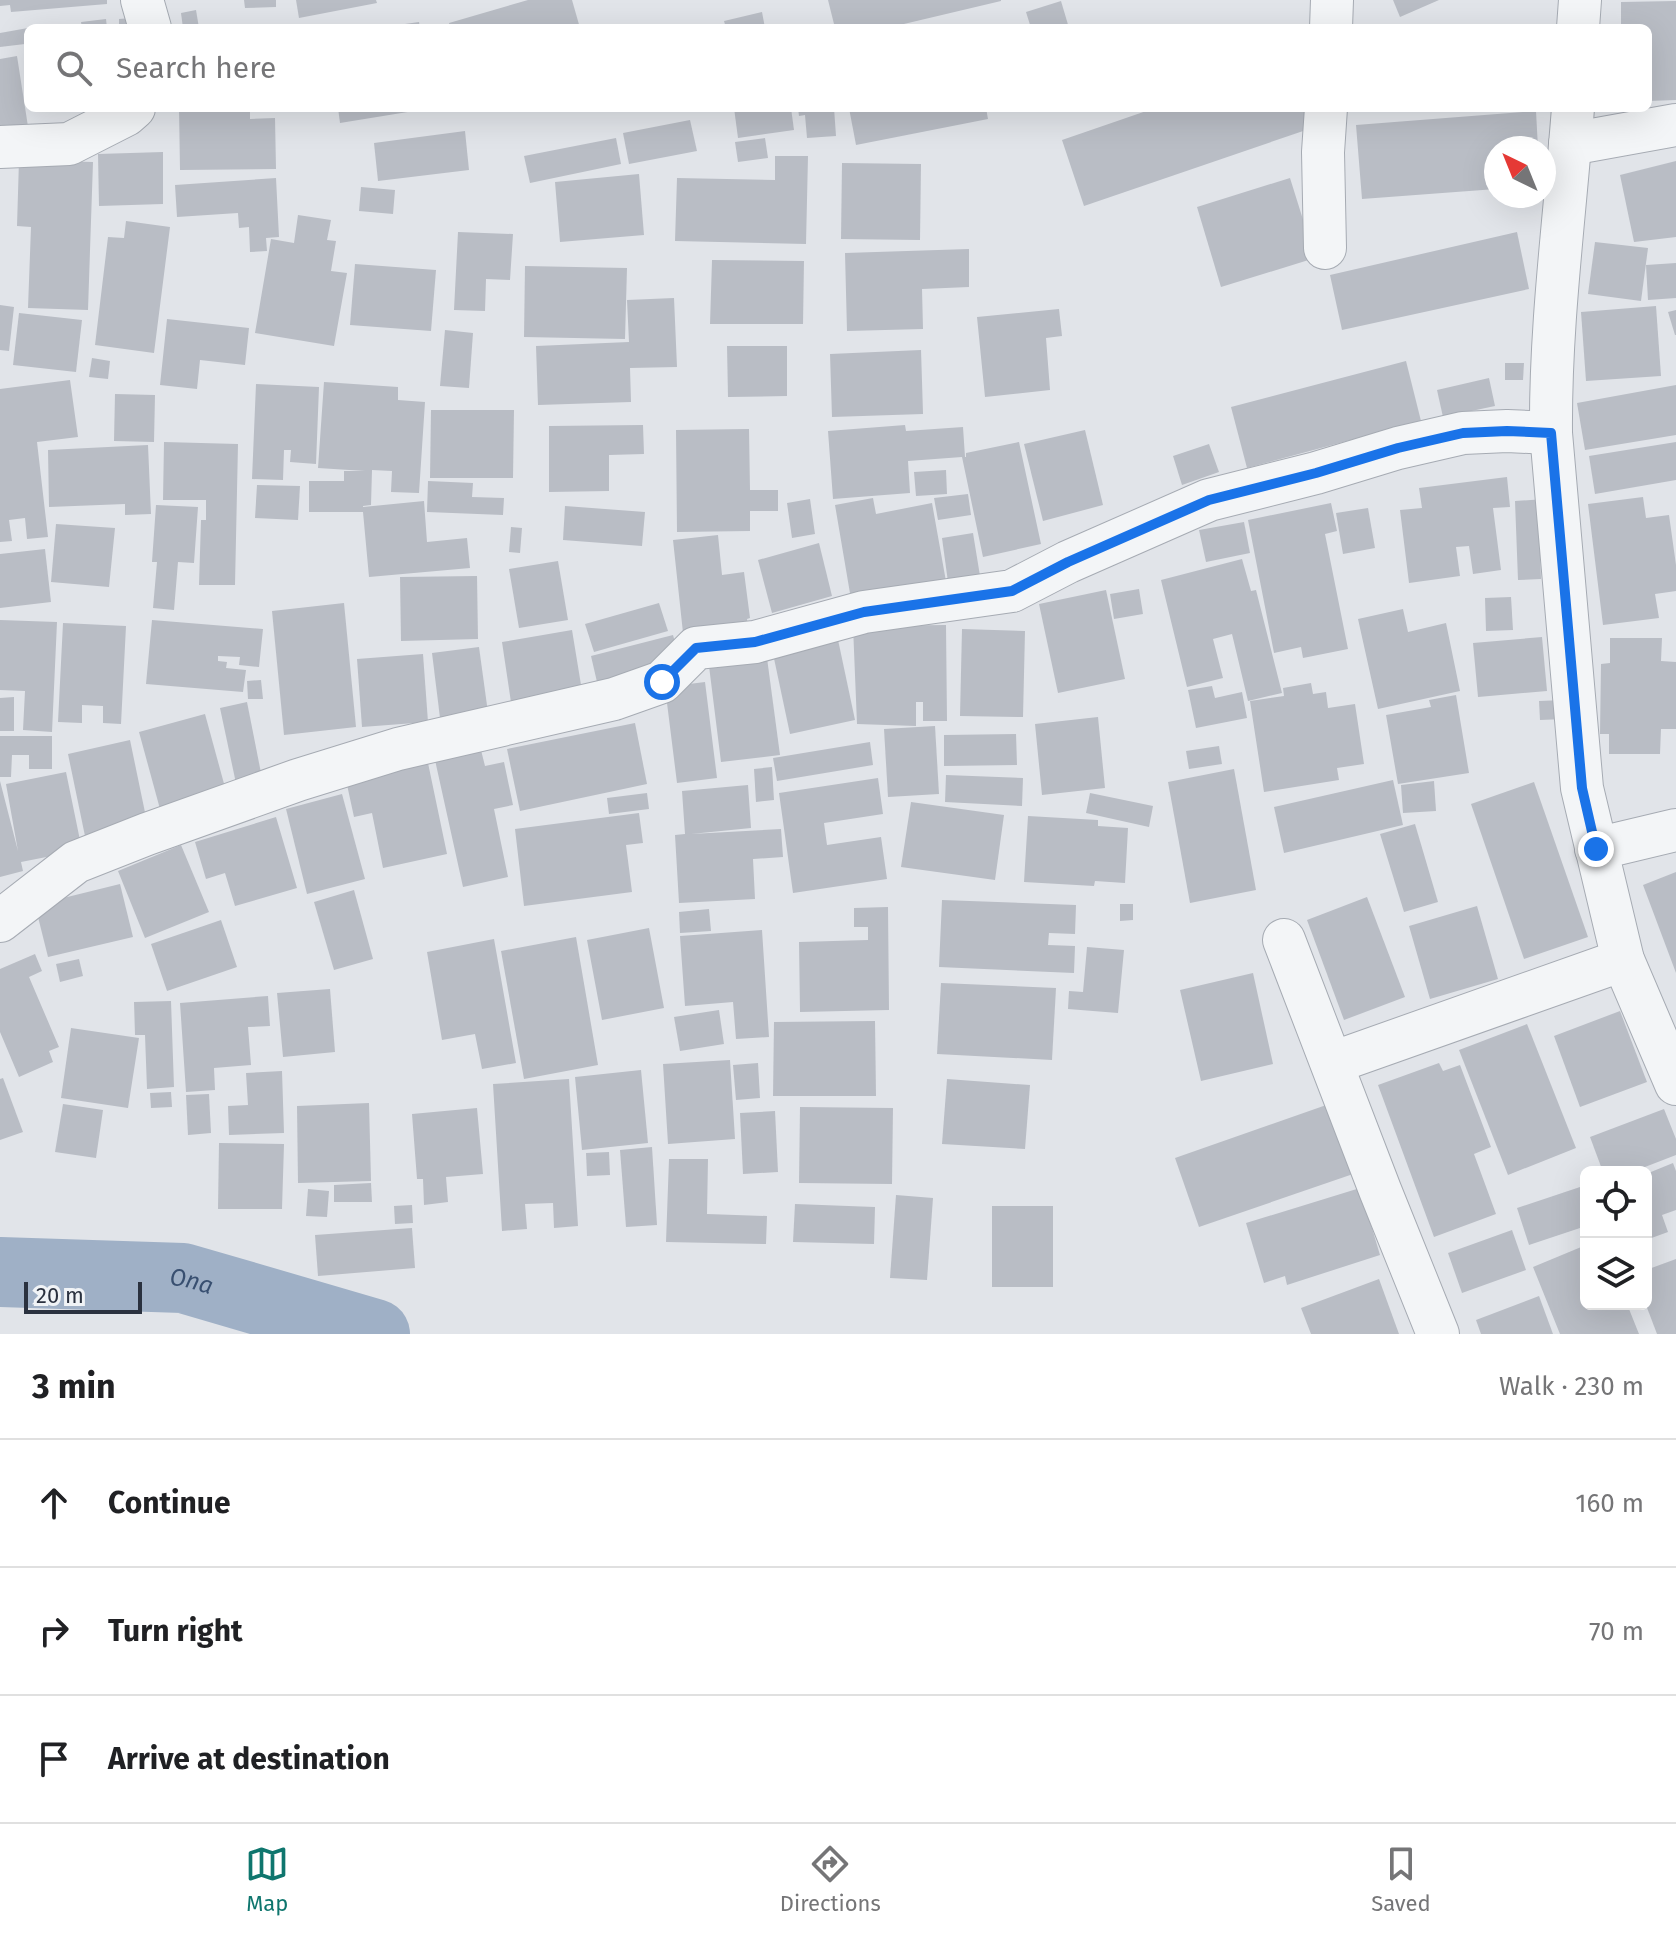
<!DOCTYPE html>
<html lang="en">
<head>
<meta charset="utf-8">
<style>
	:root { --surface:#fff; --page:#f6f6f6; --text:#202124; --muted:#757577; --line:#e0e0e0; --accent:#0f766e }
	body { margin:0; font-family:"Fira Sans",sans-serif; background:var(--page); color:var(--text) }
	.controls { position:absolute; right:24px; bottom:24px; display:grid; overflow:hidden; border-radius:12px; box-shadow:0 8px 32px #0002 }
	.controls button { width:72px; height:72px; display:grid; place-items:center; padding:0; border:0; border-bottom:2px solid var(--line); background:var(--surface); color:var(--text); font:40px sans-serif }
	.compass { position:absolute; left:1484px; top:136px; width:72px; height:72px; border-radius:50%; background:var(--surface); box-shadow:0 8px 32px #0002; rotate:317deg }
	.scale { position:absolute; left:24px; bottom:20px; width:118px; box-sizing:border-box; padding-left:8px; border:4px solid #2a313f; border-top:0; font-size:22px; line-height:28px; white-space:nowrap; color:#2a313f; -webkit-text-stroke:6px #f0f3f6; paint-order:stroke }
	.stop { position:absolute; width:24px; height:24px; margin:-18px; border:6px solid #1a73e8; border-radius:50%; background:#fff }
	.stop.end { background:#1a73e8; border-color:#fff; box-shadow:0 2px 8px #0008 }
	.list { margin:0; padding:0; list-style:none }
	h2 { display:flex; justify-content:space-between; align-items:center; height:104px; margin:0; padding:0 32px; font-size:34px }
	h2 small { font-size:26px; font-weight:400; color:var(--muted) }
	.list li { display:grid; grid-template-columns:52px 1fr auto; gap:24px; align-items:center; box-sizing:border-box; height:128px; padding:0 32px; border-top:2px solid var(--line) }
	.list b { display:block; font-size:30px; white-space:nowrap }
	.list em { font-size:26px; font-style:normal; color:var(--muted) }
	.icon { flex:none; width:44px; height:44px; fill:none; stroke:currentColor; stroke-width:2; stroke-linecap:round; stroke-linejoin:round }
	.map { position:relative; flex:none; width:1676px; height:1334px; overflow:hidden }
	.search { position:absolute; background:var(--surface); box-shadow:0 8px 32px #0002; left:24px; right:24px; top:24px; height:88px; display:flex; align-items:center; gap:20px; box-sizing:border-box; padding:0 28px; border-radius:12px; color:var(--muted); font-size:30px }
	.sheet { height:488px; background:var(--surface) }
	nav { display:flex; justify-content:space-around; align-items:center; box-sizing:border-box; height:112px; border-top:2px solid var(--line); background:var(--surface); font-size:22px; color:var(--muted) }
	nav a { display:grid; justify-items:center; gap:4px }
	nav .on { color:var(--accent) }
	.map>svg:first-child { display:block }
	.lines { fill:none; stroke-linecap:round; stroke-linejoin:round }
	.river { stroke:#9fb0c6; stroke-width:70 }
	.building { fill:#b9bdc5 }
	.minor-casing { stroke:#a6abb3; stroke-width:44 }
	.minor { stroke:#f3f5f7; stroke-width:42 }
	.route { stroke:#1a73e8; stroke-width:10 }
	.labels { text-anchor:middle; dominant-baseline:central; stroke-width:6; stroke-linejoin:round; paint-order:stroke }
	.water-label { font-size:24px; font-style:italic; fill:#384f70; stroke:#f0f3f6 }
</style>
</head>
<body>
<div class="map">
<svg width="1676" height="1334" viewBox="0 0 1676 1334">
	<rect width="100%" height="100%" fill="#e1e4e9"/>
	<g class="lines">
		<path class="river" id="s1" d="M0,1272l183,6 192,56"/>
	</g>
	<g class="building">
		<path d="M0,0h107v4l-96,8 -1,-7 -10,1z"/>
		<path d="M244,0h32v7l-31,1z"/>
		<path d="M296,0h80l1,3 -78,15z"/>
		<path d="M528,0h44l8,28h-130l-1,-5z"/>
		<path d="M828,0h173v1l-114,27h-52z"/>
		<path d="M1393,0h46l-39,17z"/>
		<path d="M1061,1l8,27h-38l-5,-16z"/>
		<path d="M1676,1v99l-28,1v-73h-27v-26z"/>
		<path d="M196,10l3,18h-16l-2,-15z"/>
		<path d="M762,12l3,16h-39l-2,-7z"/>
		<path d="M132,18l1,10h-14v-9z"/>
		<path d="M106,19l1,9h-25l-1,-6z"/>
		<path d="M419,22l1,6h-28l-1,-2z"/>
		<path d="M28,28v28h-2l-1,-12 -25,3v-14z"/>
		<path d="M17,56l12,77 -29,5v-79z"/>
		<path d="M179,108h71v11l25,-1 1,51 -96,1z"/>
		<path d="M338,108h82v2l-80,13z"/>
		<path d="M734,108h57l3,22 -56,8z"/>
		<path d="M798,108h36l2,28 -29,2 -2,-23 -6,1z"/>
		<path d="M849,108h137l2,11 -132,26z"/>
		<path d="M1155,108h150l7,20 -228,78 -22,-66z"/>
		<path d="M1536,111l2,37h-42v41l-134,10 -6,-74z"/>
		<path d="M690,120l7,31 -68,13 -6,-31z"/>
		<path d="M465,131l4,39 -91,11 -4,-38z"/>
		<path d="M616,138l5,26 -91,19 -6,-27z"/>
		<path d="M765,138l3,20 -30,4 -3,-20z"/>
		<path d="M163,152v52l-64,2 -1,-52z"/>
		<path d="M775,156h33l-2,88 -131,-3 2,-63 98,2z"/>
		<path d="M19,160l74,2 -5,148 -60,-2 3,-81 -14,-1z"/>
		<path d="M1676,161v76l-42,5 -14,-67z"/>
		<path d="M842,163l79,1 -1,76 -79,-1z"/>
		<path d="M639,174l5,61 -84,7 -5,-60z"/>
		<path d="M276,178l3,59 -13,1 1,13 -17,1 -1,-25 -10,1 -1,-15 -61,4 -2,-32z"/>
		<path d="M1290,178l25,80 -94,29 -24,-80z"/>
		<path d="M361,187l34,3 -2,24 -34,-3z"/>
		<path d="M298,215l33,5 -4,20 9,1 -5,30 16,2 -13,73 -79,-13 16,-94 23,4z"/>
		<path d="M126,221l44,6 -16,126 -59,-8 13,-108 16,1z"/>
		<path d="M458,232l55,2 -3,46 -24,-1 -1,32 -31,-1z"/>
		<path d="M1517,232l12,57 -187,41 -12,-55z"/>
		<path d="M1595,242l53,6 -7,53 -53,-7z"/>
		<path d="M969,249v38l-47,2 1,40 -76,2 -2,-78z"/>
		<path d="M712,260l92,1 -1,63h-93z"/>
		<path d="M1676,263v35l-28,2 -2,-35z"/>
		<path d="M355,264l81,6 -5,61 -81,-6z"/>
		<path d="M525,266l102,2 -2,71 -101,-2z"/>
		<path d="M674,298l3,69 -47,1 1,34 -93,3 -2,-59 93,-4 -2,-42z"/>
		<path d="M0,305l14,2 -5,44 -9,-1z"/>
		<path d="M1656,306l5,70 -75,5 -5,-69z"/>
		<path d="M1059,309l3,27 -16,2 4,52 -65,7 -8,-80z"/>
		<path d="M1676,310v25h-1l-7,-23z"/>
		<path d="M19,313l63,7 -6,52 -63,-7z"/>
		<path d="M167,319l82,9 -4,37 -45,-5 -3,29 -37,-4z"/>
		<path d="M445,330l28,3 -4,55 -29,-2z"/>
		<path d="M727,346h60v50l-59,1z"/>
		<path d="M921,350l2,64 -91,3 -2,-63z"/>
		<path d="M92,358l18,3 -2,18 -19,-2z"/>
		<path d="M1406,361l15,60 -174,47 -16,-61z"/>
		<path d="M1505,363h19l-1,17h-18z"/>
		<path d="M1489,378l6,28 -52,11 -6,-27z"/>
		<path d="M70,380l8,57 -41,5 11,95 -21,2 -2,-21 -16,2 3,21 -12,1v-153z"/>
		<path d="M324,382l74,5v13l27,2 -6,91 -28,-1 1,-21 -20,-1 -1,35 -8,1v1l61,-6 3,41 40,-4 3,30 -101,9 -6,-65h-54v-31h35v-10h21l-47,-3z"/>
		<path d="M256,384l63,3 -3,77 -26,-2 1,-12h-7l-1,30 -31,-1z"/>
		<path d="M1676,385v50l-91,15 -8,-47z"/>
		<path d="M115,394l40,1 -1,47 -40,-1z"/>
		<path d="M431,410h83l-1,68h-83z"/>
		<path d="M643,425l1,29 -35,1v36l-60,1v-66z"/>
		<path d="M905,425l1,6 57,-4 2,30h1v-4l53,-11 22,102 -58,13 -21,-100 -54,4 2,32 -77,6 -5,-68z"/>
		<path d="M749,429l1,61h28v21h-28v20l-73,1 -1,-102z"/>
		<path d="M1085,430l18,75 -60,16 -19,-77z"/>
		<path d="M164,442l74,2 -3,141h-36l2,-65h5v-20h-43z"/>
		<path d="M1676,442v38l-81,14 -6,-38z"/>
		<path d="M1209,444l10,28 -37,13 -9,-29z"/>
		<path d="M148,445l3,69 -26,1v-11l-76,3 -1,-57z"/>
		<path d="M946,470l1,24 -31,2 -2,-24z"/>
		<path d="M1507,477l3,30 -17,1 8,62 -28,4 -4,-28 -13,1 4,29 -51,7 -9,-73 22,-2 -3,-20z"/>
		<path d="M428,481l45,2 -1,14 32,1 -1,17 -76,-3z"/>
		<path d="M257,485l43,1 -2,34 -43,-2z"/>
		<path d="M968,494l3,21 -33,5 -4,-22z"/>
		<path d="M1643,497l3,21 23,-3 7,50v26l-21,3 4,24 -56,7 -15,-121z"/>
		<path d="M873,498l3,16 56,-11 15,84 -95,18 -17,-100z"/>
		<path d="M810,499l5,35 -23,4 -5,-35z"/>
		<path d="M1545,499l-6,28 2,52 -23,1 -3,-79z"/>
		<path d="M1331,503l6,28 -12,3 23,115 -45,9 -2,-11 -27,6 -26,-133z"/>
		<path d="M156,505l42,2 -4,56 -16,-1 -4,48 -21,-2 4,-46h-5z"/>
		<path d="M565,506l80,6 -3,34 -79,-6z"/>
		<path d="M1368,508l7,40 -32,6 -7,-41z"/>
		<path d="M1244,522l6,31 -44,9 -7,-32z"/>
		<path d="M56,524l59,4 -6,59 -58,-5z"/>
		<path d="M511,527l11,1 -2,25 -11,-1z"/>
		<path d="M973,533l7,43 -32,6 -6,-44z"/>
		<path d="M718,535l4,40 22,-3 6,46 -3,1 2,16 -65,7 -11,-102z"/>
		<path d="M819,543l13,53 -60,17 -14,-53z"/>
		<path d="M45,549l6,53 -51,6v-54z"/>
		<path d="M1242,559l9,32 5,-1 26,103 -34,8 -16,-67 -19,5 10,39 -36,9 -26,-107z"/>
		<path d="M558,561l10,59 -49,8 -10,-59z"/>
		<path d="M477,576l1,63 -77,2 -1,-64z"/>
		<path d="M1139,589l4,25 -29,5 -4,-25z"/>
		<path d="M1106,590l19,89 -67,14 -19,-89z"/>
		<path d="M1511,597l2,33 -27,1 -1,-33z"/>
		<path d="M344,603l12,124 -72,8 -12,-124z"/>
		<path d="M659,603l9,28 -74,21 -9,-28z"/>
		<path d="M1403,609l5,23 38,-9 14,68 -82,18 -20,-90z"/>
		<path d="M0,620l57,2 -5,110 -29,-2 2,-39 -25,-1z"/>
		<path d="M152,620l111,9 -4,38 -20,-2 1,-8 -22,-1v5l9,1 -1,6 20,2 -3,22 -97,-8z"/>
		<path d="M63,623l63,3 -5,98 -18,-1v-17l-21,-1v18l-24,-1z"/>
		<path d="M946,625l1,96h-24v-19h-7v24l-59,-2 -4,-98z"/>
		<path d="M962,629l63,2 -2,86 -63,-1z"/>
		<path d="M572,630l11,67 -71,12 -10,-67z"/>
		<path d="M673,635l7,26 -83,21 -6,-26z"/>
		<path d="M837,635l18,85 -65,14 -18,-85z"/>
		<path d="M1542,637l5,54 -69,6 -5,-54z"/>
		<path d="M1610,638h52l-1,23 15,1v67h-15l-1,25h-51v-20h-9l1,-70 9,-1z"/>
		<path d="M479,647l10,73 -48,6 -9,-73z"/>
		<path d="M423,654l5,68 -66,5 -5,-68z"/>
		<path d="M767,658l13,97 -59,7 -12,-96z"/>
		<path d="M261,680l2,19h-15l-1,-18z"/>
		<path d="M705,682l12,96 -40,5 -12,-96z"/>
		<path d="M1311,683l2,11 13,-2 2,16 27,-4 9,60 -27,4 2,12 -75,12 -14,-91 34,-5 -1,-8z"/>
		<path d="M1212,686l3,12 27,-6 5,26 -51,10 -8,-38z"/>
		<path d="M1456,695l13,78 -71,11 -12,-69 45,-8 -2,-7z"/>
		<path d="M14,697v34h-14v-33z"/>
		<path d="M1564,700v19l-24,1 -1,-19z"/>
		<path d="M247,702l16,81 -26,5 -17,-80z"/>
		<path d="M205,714l21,77 -66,18 -21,-77z"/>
		<path d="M1098,717l7,71 -63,7 -7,-71z"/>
		<path d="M635,723l12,61 -127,27 -13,-62z"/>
		<path d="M935,726l4,68 -51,3 -4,-68z"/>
		<path d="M1016,734l1,31 -73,1v-31z"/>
		<path d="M0,736h52v33h-23v-14h-17l-1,22h-11z"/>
		<path d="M130,740l17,82 -62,14 -17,-82z"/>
		<path d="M870,742l3,23 -96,16 -4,-23z"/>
		<path d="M1219,746l3,18 -33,5 -3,-18z"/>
		<path d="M481,750l4,16 19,-4 9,43 -19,4 14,68 -45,10 -28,-127z"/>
		<path d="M428,763l19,91 -64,14 -11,-55 -18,4 -8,-37z"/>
		<path d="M772,767l2,33 -18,2 -2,-33z"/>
		<path d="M1234,769l22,121 -66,13 -22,-121z"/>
		<path d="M66,772l16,78 -61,12 2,9 -23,6v-96l18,70 -12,-67z"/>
		<path d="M946,775l77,3 -1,28 -77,-4z"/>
		<path d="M878,778l5,36 -59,9 3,22 54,-8 6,42 -94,14 -14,-100z"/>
		<path d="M1393,780l10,45 -119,28 -10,-46z"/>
		<path d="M1434,781l2,30 -33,2 -2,-28z"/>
		<path d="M1534,782l54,155 -64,22 -53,-155z"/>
		<path d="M748,785l3,43 -60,6 90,-5 2,28 -30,2 2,40 -76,4 -4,-68 10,-1 -3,-43z"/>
		<path d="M647,793l2,16 -40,5 -2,-16z"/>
		<path d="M1090,793l63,13 -4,21 -63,-14z"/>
		<path d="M342,794l23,85 -58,15 -21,-85z"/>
		<path d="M911,802l93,13 -9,65 -94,-13z"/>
		<path d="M639,813l4,30 -17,2 6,47 -108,14 -9,-77z"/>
		<path d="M1028,816l70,4v6l30,2 -3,55 -30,-2 -1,5 -70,-4z"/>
		<path d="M276,817l21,71 -62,18 -10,-33 -19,6 -11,-37z"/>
		<path d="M1415,824l23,78 -34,10 -24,-78z"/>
		<path d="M181,845l28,67 -64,26 -27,-67z"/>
		<path d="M1676,872v101l-33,-88z"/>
		<path d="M120,884l13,53 -85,20 -13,-52z"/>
		<path d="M354,890l19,69 -39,11 -20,-68z"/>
		<path d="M1367,897l38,100 -61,23 -37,-100z"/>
		<path d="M942,900l134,5 -1,29 -26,-1 -1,12 27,1 -1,27 -135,-6z"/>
		<path d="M1120,904h13v16l-13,1z"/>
		<path d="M1477,906l21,73 -68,20 -21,-73z"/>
		<path d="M888,907l1,103 -89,2 -1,-70 69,-2v-13h-14v-19z"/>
		<path d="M709,909l2,22 -31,2 -1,-21z"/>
		<path d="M221,920l16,47 -70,24 -16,-47z"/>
		<path d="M649,928l15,80 -62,12 -15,-80z"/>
		<path d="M762,930l7,107 -33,2 -3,-37 -48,4 -5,-70z"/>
		<path d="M576,937l22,128 -74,14 -23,-128z"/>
		<path d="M494,939l22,124 -34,6 -7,-35 -33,6 -15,-88z"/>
		<path d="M1087,947l37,3 -6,63 -50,-4 1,-18 14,1z"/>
		<path d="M35,954l7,17 -13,6 30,70 -10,4 4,11 -34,15 -19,-45v-63z"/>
		<path d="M79,959l4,17 -23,6 -4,-18z"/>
		<path d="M1253,973l20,91 -72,17 -21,-91z"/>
		<path d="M941,983l115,5 -4,72 -115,-6z"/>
		<path d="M330,989l5,63 -52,5 -6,-64z"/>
		<path d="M268,996l2,30 -22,1 3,38 -37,3 1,22 -29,2 -6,-89z"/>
		<path d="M171,1001l3,86 -27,2 -2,-54h-10l-1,-33z"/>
		<path d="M719,1010l5,34 -44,7 -6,-34z"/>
		<path d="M1620,1011l27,71 -67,25 -26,-71z"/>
		<path d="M875,1021l1,75h-103l1,-74z"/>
		<path d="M1527,1024l49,124 -68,27 -49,-125z"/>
		<path d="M71,1028l68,10 -11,70 -67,-10z"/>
		<path d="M730,1060l5,79 -67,5 -5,-80z"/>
		<path d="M758,1063l2,35 -24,2 -3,-35z"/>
		<path d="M1439,1063l4,8 17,-6 31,82 -17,7 22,60 -62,23 -56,-152z"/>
		<path d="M641,1070l7,73 -66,7 -7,-73z"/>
		<path d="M282,1071l2,62 -55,2 -1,-29 20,-1 -2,-32z"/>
		<path d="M3,1078l20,54 -23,8v-61z"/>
		<path d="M569,1079l9,147 -24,2 -1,-25 -28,1 2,25 -25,2 -9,-147z"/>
		<path d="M947,1079l83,6 -5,64 -83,-5z"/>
		<path d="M171,1092l1,15 -21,1 -1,-15z"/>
		<path d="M209,1094l2,39 -23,2 -2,-40z"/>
		<path d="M369,1103l2,78 -73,2 -1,-77z"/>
		<path d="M1332,1103l24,70 -157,54 -24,-69z"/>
		<path d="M63,1104l40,6 -7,48 -41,-6z"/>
		<path d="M800,1107l93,1 -1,76 -93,-1z"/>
		<path d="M477,1108l6,66 -37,3 2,25 -24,3 -1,-26h-6l-5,-65z"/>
		<path d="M1664,1109l12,30v16l-44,17h-29l-13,-35z"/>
		<path d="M775,1111l3,61 -35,2 -3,-61z"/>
		<path d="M219,1143l65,1 -2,65h-64z"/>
		<path d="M652,1147l5,78 -31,2 -6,-77z"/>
		<path d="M609,1152l1,23 -23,1 -1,-23z"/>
		<path d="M669,1159h39l-1,55 60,2 -1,28 -100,-2z"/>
		<path d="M1673,1163l3,8v39l-14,5 6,17 -22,8v-66z"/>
		<path d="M371,1183l1,19h-38v-17z"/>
		<path d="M1586,1185v41l-57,19 -12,-37z"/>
		<path d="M1360,1188l20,67 -93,30 -2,-9 -21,7 -18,-60z"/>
		<path d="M308,1189l21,2 -2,26 -21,-1z"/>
		<path d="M896,1195l37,3 -6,82 -37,-2z"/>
		<path d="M795,1204l80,3 -1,37 -81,-2z"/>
		<path d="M412,1205l1,18 -18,1 -1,-18z"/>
		<rect x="992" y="1206" width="61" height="81"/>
		<path d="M412,1228l3,40 -97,8 -3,-41z"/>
		<path d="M1512,1230l14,40 -64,23 -14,-40z"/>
		<path d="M1586,1245v59h41l12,30h-79l-27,-67z"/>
		<path d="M1676,1259v75h-19l-11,-29v-35z"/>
		<path d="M1379,1279l20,55h-88l-10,-26z"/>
		<path d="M1539,1296l14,38h-72l-5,-14z"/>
	</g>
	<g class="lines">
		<g class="minor-casing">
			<g id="minor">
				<path d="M142,0l8,28"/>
				<path d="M1331,28l1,-28"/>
				<path d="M1578,28l2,-28"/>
				<path d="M1573,108c-8,108 -23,216 -22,325l31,355 41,172 53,124"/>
				<path d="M1570,144l106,-19"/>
				<path d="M0,147l69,-3 57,-29 8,-7"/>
				<path d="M1325,248l-2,-96 3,-44"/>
				<path d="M1596,849l80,-19"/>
				<path d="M0,921l76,-59 71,-28 151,-54 100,-31 216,-50 48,-17 34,-34 59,-6 109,-30 148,-21 56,-29 141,-62 107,-27 82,-25 65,-15 44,-2 44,2"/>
				<path d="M1284,940l96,250 58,144"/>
				<path d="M1332,1063l291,-103"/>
			</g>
		</g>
		<use href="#minor" class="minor"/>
	</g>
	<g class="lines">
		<path class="route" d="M662,682l34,-34 59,-6 109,-30 148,-21 56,-29 141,-62 107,-27 82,-25 65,-15 44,-2 44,2 31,355 14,61"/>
	</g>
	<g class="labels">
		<g class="water-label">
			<text stroke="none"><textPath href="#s1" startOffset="192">Ona</textPath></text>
		</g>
	</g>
</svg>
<div class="controls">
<button><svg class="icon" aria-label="locate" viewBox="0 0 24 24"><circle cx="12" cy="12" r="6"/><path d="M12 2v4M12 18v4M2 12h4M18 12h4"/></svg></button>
<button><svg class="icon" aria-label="layers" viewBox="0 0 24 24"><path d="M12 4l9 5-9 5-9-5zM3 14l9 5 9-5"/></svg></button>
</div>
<svg class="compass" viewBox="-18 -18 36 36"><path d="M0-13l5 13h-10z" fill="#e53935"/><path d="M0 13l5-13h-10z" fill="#757577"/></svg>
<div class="scale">20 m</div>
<div class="stop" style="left:662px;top:682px"></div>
<div class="stop end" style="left:1596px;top:849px"></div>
<div class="search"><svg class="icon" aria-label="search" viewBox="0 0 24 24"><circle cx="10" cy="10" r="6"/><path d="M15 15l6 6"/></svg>Search here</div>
</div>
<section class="sheet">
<h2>3 min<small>Walk · 230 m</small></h2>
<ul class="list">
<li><svg class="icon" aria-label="ahead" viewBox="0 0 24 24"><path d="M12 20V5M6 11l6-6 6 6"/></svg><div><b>Continue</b></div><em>160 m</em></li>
<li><svg class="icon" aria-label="right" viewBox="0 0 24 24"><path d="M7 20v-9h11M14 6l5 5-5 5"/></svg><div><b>Turn right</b></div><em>70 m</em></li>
<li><svg class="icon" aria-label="arrive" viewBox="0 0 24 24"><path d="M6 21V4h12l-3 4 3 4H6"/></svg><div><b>Arrive at destination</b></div></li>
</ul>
</section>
<nav>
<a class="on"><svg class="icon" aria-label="map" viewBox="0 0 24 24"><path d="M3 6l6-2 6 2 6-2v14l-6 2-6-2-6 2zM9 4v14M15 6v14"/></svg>Map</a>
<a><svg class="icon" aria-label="directions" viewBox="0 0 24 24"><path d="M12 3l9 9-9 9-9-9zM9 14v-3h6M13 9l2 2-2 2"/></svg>Directions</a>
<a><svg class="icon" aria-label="saved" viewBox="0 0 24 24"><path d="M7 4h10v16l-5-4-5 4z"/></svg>Saved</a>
</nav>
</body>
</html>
